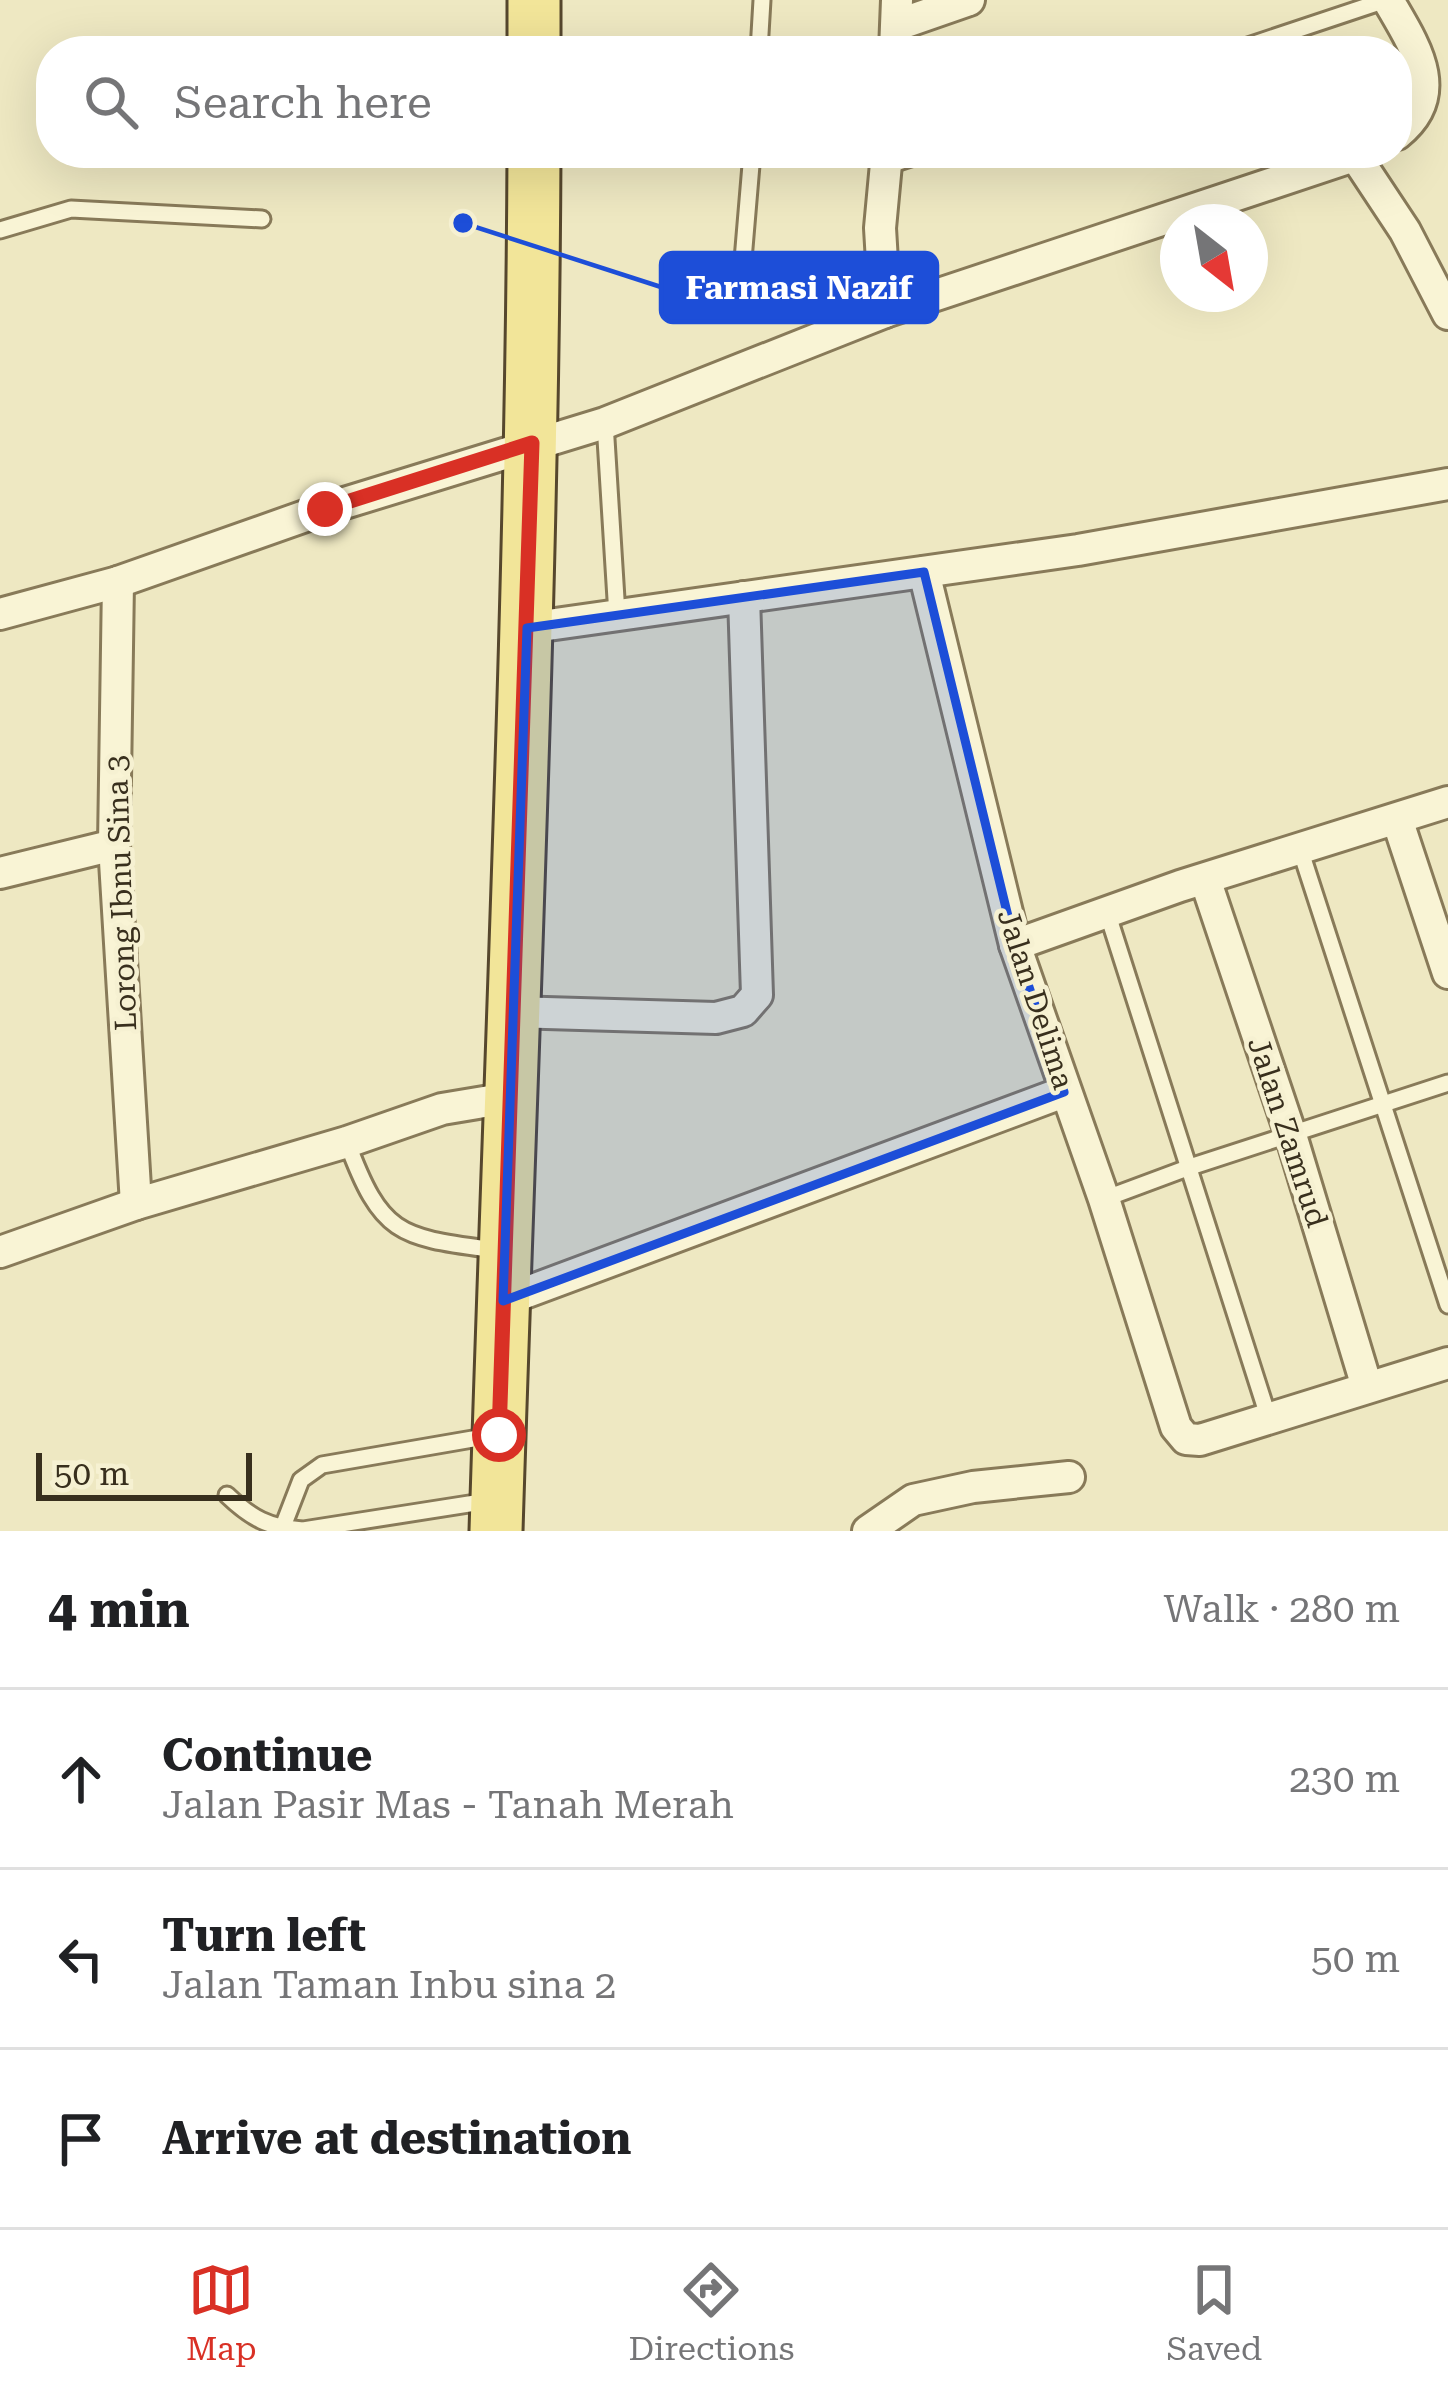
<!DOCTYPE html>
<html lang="en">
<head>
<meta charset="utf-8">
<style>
	:root { --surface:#fff; --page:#f6f6f6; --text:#202124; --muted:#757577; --line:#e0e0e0; --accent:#d93025 }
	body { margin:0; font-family:"Roboto Serif",serif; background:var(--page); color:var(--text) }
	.compass { position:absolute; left:1160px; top:204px; width:108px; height:108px; border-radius:50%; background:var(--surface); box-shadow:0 12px 48px #0002; rotate:149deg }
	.scale { position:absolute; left:36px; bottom:30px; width:216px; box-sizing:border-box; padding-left:12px; border:6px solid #382f1d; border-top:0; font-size:33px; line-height:42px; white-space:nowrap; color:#382f1d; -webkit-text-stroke:9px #f6f1d2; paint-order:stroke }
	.stop { position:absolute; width:36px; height:36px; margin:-27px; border:9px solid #d93025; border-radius:50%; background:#fff }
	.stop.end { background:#d93025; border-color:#fff; box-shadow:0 3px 12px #0008 }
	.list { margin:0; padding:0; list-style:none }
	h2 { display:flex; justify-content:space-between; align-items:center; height:156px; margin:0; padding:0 48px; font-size:51px }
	h2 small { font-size:39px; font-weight:400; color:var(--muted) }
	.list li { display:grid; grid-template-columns:78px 1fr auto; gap:36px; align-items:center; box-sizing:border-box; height:180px; padding:0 48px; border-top:3px solid var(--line) }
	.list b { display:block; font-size:45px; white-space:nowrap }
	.list p { margin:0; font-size:39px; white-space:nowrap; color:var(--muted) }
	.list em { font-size:39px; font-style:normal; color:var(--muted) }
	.icon { flex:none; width:66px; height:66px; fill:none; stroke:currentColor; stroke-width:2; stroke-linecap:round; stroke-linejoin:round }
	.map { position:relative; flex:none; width:1448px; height:1531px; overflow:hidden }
	.search { position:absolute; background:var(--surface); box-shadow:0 12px 48px #0002; left:36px; right:36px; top:36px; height:132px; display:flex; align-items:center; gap:30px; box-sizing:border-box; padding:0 42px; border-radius:48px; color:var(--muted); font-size:45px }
	.sheet { height:696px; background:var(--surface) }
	nav { display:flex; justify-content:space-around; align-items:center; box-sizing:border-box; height:168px; border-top:3px solid var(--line); background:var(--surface); font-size:33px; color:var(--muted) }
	nav a { display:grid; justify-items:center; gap:6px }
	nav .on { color:var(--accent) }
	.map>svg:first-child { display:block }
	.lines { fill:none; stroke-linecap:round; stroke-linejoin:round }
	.service-casing { stroke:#887a59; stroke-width:21 }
	.minor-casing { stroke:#887a59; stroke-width:36 }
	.primary-casing { stroke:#56472d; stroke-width:57 }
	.service { stroke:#f9f4d5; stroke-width:15 }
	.minor { stroke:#f9f4d5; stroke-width:30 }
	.primary { stroke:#f2e599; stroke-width:51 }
	.route { stroke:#d93025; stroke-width:15 }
	.marked { fill:#1d4ed8; fill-opacity:0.2; stroke:#1d4ed8; stroke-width:9; stroke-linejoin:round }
	.labels { text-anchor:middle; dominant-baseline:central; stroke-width:9; stroke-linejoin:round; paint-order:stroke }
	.street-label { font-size:30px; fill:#382f1d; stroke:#f6f1d2 }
	.leader { fill:none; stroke:#1d4ed8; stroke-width:4.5 }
	.callout-dot { fill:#1d4ed8; stroke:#f6f1d2; stroke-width:4.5 }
	.callout { fill:#1d4ed8; stroke:#1d4ed8; stroke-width:4.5 }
	.callout-label { font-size:33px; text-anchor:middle; font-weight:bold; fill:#fff }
</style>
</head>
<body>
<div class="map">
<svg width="1448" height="1531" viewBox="0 0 1448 1531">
	<rect width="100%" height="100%" fill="#eee8c2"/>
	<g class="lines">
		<g class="service-casing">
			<g id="service">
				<path d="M759,51l3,-51"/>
				<path d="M1233,51l153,-51"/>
				<path d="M886,166l40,-13"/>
				<path d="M0,230l71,-21 191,10"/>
				<path d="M743,260l9,-107"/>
				<path d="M605,423l12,192"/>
				<path d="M1300,849l148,456"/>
				<path d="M1107,912l162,507"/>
				<path d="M347,1142c35,95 53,95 148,108"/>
				<path d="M1104,1199l86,-32 258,-84"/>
				<path d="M227,1495c24,23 42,33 76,35l185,-29"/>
				<path d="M282,1529l19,-49 21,-15 168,-29"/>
			</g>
		</g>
		<g class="minor-casing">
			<g id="minor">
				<path d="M1388,0c26,45 60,93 9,134"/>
				<path d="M897,25l72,-25"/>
				<path d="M895,51l2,-51"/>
				<path d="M1356,157l49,74 43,83"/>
				<path d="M885,312l-5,-84 7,-75"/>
				<path d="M924,572l91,373 89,254 72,228 10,12 14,1 248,-77"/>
				<path d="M118,582l-4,263 22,359"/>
				<path d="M0,614l118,-32 207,-73 280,-86 280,-111 478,-159"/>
				<path d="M527,628l551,-78 370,-66"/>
				<path d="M1397,819l51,154"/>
				<path d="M0,873l114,-28"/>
				<path d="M1205,879l86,256 76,252"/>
				<path d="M1015,945l165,-59 268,-84"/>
				<path d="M512,1012l204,6 27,-7 14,-16 -13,-398"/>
				<path d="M0,1252l136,-48 211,-62 95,-33 66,-11"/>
				<path d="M503,1301l561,-209"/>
				<path d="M868,1531l45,-31 60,-13 96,-10"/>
			</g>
		</g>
		<g class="primary-casing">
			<g id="primary">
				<path d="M534,51v-51"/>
				<path d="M496,1531c14,-459 36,-918 38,-1378"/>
			</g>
		</g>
		<use href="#service" class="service"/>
		<use href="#minor" class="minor"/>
		<use href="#primary" class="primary"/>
	</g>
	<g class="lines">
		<path class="route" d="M325,509l207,-66 -33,992"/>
	</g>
	<path class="marked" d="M924,572l91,373 49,147 -561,209 24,-673z"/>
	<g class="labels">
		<g class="street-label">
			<text transform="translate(121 893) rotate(-92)">Lorong Ibnu Sina 3</text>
			<text transform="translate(1036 999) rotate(72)">Jalan Delima</text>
			<text transform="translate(1288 1132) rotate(72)">Jalan Zamrud</text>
		</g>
	</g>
	<path class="leader" d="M463 223L661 287"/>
	<circle class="callout-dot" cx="463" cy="223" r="12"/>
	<rect class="callout" x="661" y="253" width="276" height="69" rx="12"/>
	<g class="callout-label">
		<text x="799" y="299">Farmasi Nazif</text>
	</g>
</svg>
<svg class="compass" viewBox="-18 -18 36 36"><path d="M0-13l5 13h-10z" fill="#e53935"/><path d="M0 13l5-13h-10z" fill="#757577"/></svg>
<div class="scale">50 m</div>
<div class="stop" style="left:499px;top:1435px"></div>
<div class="stop end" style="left:325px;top:509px"></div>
<div class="search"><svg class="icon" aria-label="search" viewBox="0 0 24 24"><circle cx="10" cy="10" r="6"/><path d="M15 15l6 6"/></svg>Search here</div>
</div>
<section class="sheet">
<h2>4 min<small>Walk · 280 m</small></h2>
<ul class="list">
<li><svg class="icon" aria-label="ahead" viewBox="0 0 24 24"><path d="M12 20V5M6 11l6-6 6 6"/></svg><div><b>Continue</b><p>Jalan Pasir Mas - Tanah Merah</p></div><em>230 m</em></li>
<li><svg class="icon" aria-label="left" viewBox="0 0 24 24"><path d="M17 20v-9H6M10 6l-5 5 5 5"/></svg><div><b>Turn left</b><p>Jalan Taman Inbu sina 2</p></div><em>50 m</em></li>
<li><svg class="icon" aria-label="arrive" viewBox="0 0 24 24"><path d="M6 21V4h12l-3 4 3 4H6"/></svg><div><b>Arrive at destination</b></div></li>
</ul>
</section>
<nav>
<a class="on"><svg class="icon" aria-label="map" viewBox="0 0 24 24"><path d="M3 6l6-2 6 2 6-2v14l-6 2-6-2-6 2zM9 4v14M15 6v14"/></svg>Map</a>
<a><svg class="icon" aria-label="directions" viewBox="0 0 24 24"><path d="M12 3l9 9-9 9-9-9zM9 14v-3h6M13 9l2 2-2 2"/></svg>Directions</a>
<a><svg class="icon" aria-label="saved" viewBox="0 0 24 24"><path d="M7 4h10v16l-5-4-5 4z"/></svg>Saved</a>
</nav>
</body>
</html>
